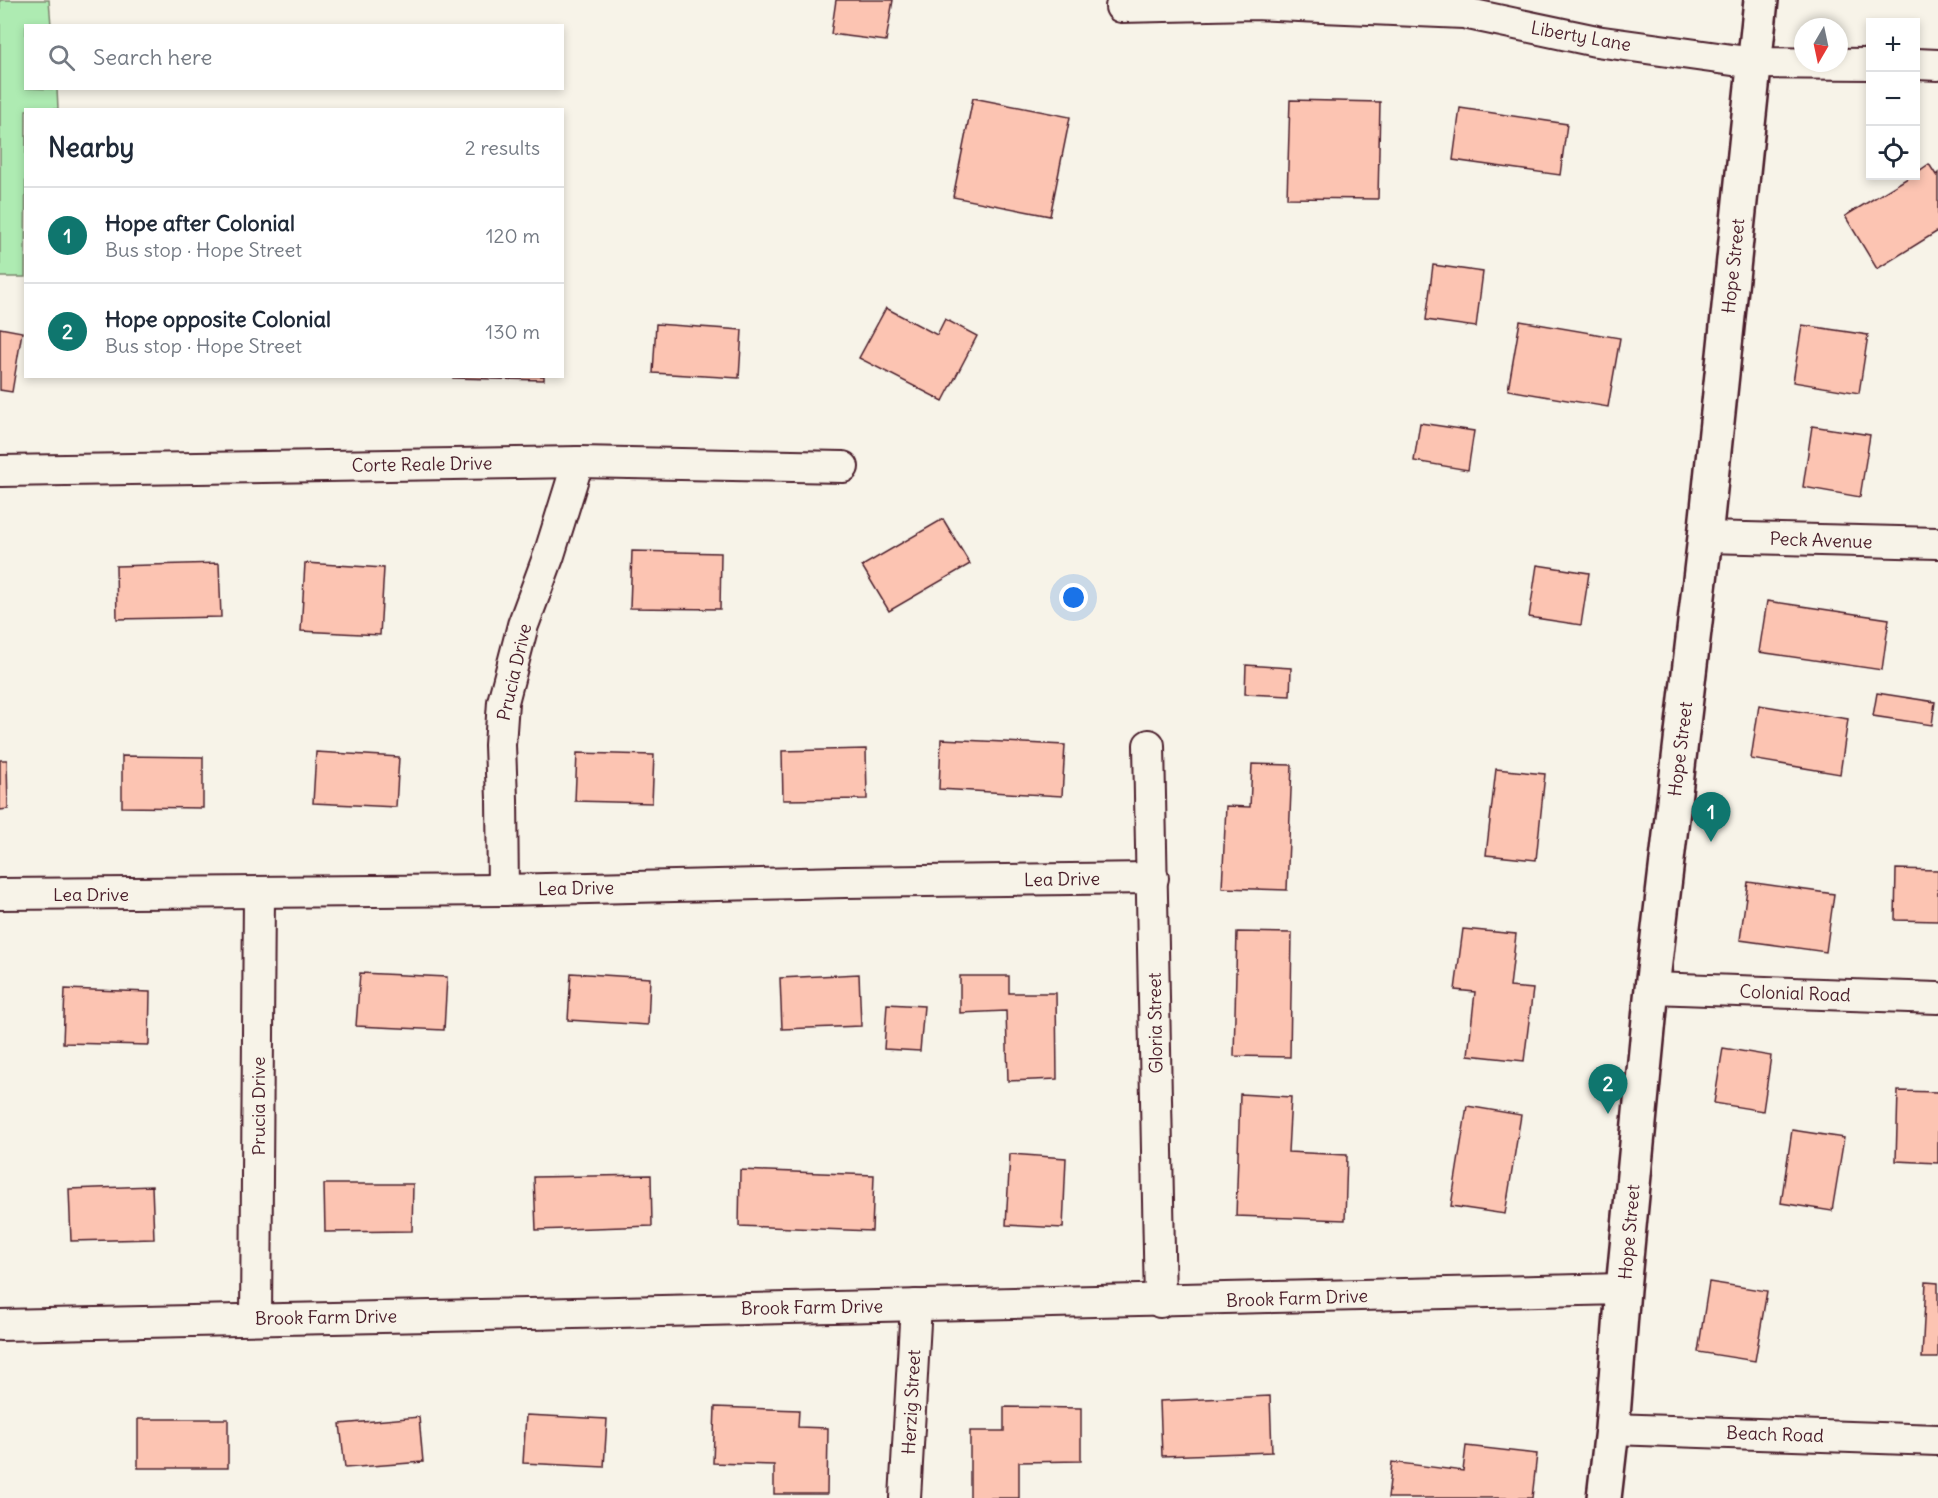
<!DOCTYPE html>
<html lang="en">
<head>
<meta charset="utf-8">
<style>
	:root { --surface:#fff; --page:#f2f2f3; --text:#1f2937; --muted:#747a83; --line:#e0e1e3; --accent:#0f766e }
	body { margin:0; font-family:Delius,sans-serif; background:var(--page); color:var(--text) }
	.controls { position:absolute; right:18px; top:18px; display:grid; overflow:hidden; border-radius:0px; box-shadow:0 3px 9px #0003 }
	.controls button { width:54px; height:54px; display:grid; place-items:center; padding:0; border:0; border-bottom:2px solid var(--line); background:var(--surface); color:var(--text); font:30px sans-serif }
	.compass { position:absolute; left:1794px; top:18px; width:54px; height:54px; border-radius:50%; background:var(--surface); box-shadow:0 3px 9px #0003; rotate:189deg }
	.you { position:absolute; left:1074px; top:598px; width:21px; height:21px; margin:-15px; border:4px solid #fff; border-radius:50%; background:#1a73e8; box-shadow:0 0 0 9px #1a73e833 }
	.badge { display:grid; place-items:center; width:39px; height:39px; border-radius:50%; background:var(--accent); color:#fff; font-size:20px; font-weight:700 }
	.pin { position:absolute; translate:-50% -50px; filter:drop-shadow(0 2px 3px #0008) }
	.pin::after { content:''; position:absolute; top:32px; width:21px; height:18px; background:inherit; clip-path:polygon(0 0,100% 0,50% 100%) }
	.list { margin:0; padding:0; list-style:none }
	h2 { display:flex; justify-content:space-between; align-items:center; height:78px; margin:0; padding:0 24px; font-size:26px }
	h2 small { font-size:20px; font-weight:400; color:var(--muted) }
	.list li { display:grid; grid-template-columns:39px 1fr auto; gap:18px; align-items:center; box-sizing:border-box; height:96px; padding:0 24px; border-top:2px solid var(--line) }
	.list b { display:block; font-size:22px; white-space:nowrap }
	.list p { margin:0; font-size:20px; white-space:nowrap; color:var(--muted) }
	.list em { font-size:20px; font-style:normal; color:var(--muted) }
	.icon { flex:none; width:33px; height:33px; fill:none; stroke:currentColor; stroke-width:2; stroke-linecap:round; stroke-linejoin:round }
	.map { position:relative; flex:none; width:1938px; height:1498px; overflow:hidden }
	.search { position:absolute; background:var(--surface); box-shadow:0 3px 9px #0003; left:24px; top:24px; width:540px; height:66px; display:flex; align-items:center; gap:15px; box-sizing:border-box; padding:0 21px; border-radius:0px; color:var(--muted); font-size:22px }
	.panel { position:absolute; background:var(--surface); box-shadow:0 3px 9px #0003; left:24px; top:108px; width:540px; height:270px; border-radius:0px }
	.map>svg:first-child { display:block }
	.green { fill:#aeebb2; stroke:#7c856e; stroke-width:1.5 }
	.building { fill:#fcc4b2; stroke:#4a1f2b; stroke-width:1.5 }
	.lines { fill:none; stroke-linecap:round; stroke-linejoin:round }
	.minor-casing { stroke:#4a1f2b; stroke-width:34 }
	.primary-casing { stroke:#4a1f2b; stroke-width:38 }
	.minor { stroke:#f7f3e8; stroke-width:30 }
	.primary { stroke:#f7f3e8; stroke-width:33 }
	.labels { text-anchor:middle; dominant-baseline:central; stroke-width:6; stroke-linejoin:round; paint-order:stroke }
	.street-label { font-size:18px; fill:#4a1f2b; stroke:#f7f3e8 }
</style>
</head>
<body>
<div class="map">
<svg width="1938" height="1498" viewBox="0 0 1938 1498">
	<rect width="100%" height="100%" fill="#f7f3e8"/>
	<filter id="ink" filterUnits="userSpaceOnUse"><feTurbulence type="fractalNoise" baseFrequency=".0167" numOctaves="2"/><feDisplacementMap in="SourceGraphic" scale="12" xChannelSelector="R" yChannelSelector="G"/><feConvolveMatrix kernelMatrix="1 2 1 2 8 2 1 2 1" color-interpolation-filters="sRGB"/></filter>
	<g filter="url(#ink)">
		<path class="green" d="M0,0h49l2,25 -25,1v62l31,1 1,20 -32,1 -1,167h-25z"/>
		<g class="building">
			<path d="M836,0h57l-7,41 -55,-7z"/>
			<path d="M973,98l97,19 -20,99 -97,-19z"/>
			<path d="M1290,100l90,2 -2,97 -91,-1z"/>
			<path d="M1460,108l107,16 -7,51 -107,-15z"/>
			<path d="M1929,164l7,11 2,-2v58l-61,38 -32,-53 66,-40h5v-3z"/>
			<path d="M1433,265l50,7 -7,55 -50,-7z"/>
			<path d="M886,308l51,27 8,-16 32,17 -34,65 -84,-43z"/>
			<path d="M1520,321l100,17 -12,69 -100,-17z"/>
			<path d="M656,324l86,6 -3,48 -86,-5z"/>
			<path d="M1802,325l66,10 -9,58 -66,-11z"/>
			<path d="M0,328l22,4 -10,60 -12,-2z"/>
			<path d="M453,376h91v4l-91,-2z"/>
			<path d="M1420,423l54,8 -6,39 -54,-9z"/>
			<path d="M1812,426l58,9 -10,62 -57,-10z"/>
			<path d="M943,519l27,45 -81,47 -27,-45z"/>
			<path d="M632,551l89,2 -1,56 -90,-1z"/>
			<path d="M219,563l2,54 -104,2 -1,-53z"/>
			<path d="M305,563l79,5 -4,67 -79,-4z"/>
			<path d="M1537,565l52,8 -8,52 -52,-8z"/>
			<path d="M1767,601l122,18 -7,51 -123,-18z"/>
			<path d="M1246,665l45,3 -1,28 -45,-2z"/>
			<path d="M1877,693l58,9 -3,23 -59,-9z"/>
			<path d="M1759,705l89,14 -8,55 -89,-15z"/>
			<path d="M941,739l124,6 -3,51 -123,-7z"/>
			<path d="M866,749l1,50 -84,1 -1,-49z"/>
			<path d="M316,752l83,5 -3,50 -83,-4z"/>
			<path d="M577,753l77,2 -2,48 -77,-2z"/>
			<path d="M122,756l81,1v51l-81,-1z"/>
			<path d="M0,760h7l1,49 -8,1z"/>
			<path d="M1252,764l40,1 -5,125 -65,-2 4,-82 24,1z"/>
			<path d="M1496,769l49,5 -9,86 -50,-5z"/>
			<path d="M1896,869l42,1v51l-43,-1z"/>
			<path d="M1748,882l86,12 -8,58 -86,-12z"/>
			<path d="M1463,929l53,5 -6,53 23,2 -9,72 -56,-6 7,-63 -20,-2z"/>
			<path d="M1237,932l55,1 -2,124 -56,-1z"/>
			<path d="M360,973l87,4 -3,53 -88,-4z"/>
			<path d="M571,973l79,5 -2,47 -80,-5z"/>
			<path d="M859,974l2,52 -79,3 -2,-51z"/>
			<path d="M960,976h49v17h47l1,86 -49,2 -2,-70 -46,2z"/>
			<path d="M65,989l85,3 -1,53 -86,-2z"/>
			<path d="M887,1004l37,2 -4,45 -36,-2z"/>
			<path d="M1723,1048l48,8 -8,55 -49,-8z"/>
			<path d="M1898,1091l40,1v71l-42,-2z"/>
			<path d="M1240,1094l51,3 -3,55 59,3 -2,65 -109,-4z"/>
			<path d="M1467,1106l54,9 -16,99 -54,-8z"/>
			<path d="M1792,1130l52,8 -12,73 -51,-8z"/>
			<path d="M1010,1154l56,4 -3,70 -57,-3z"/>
			<path d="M740,1170l134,5 -2,56 -133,-5z"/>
			<path d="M651,1175l1,51 -116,4 -2,-53z"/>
			<path d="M324,1184h89l-1,47 -87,1z"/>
			<path d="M152,1186l2,53 -83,2 -2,-52z"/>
			<path d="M1709,1282l58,9 -12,70 -57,-9z"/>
			<path d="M1926,1282l12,1v75h-16z"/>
			<path d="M1270,1396l2,56 -110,4 -2,-55z"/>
			<path d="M715,1407l84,3 -1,17 30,1 -1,66h-53v-29l-61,-2z"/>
			<path d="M1004,1407l77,1v53l-62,1v36h-49v-67h34z"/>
			<path d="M526,1415l81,4 -3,48 -81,-4z"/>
			<path d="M419,1417l4,45 -78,6 -5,-44z"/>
			<rect x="138" y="1419" width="90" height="49"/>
			<path d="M1466,1446l71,8 -5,44h-144l4,-36 71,9z"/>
		</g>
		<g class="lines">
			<g class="minor-casing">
				<g id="minor">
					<path d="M1121,7l132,-3 211,9 132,28 158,22 116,1"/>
					<path d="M1916,64l22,1"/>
					<path d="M0,471l578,-9 265,5"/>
					<path d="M1705,537l233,6"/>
					<path d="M1149,745l11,557"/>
					<path d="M503,890l-1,-91 -2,-54 3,-43 20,-77 26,-70 29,-93"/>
					<path d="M0,894l503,-4 342,-8 308,-4"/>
					<path d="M1652,988l286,10"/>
					<path d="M256,1318l3,-425"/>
					<path d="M0,1325c541,-12 1082,-21 1623,-36"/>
					<path d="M1612,1429l326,11"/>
					<path d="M905,1498l11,-193"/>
				</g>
			</g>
			<g class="primary-casing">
				<path id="primary" d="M1604,1498l8,-69 11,-140 29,-301 53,-451 56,-537"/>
			</g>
			<use href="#minor" class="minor"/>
			<use href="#primary" class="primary"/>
		</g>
	</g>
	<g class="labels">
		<g class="street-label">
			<text transform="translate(1581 36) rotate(10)">Liberty Lane</text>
			<text transform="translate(1733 266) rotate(-84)">Hope Street</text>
			<text transform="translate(422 464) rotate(-1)">Corte Reale Drive</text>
			<text transform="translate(1821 540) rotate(2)">Peck Avenue</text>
			<text transform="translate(514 672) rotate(-77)">Prucia Drive</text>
			<text transform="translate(1680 749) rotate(-83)">Hope Street</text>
			<text transform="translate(1062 879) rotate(-1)">Lea Drive</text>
			<text transform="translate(576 888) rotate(-1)">Lea Drive</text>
			<text x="91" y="894">Lea Drive</text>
			<text transform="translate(1795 993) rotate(2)">Colonial Road</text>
			<text transform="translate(1155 1023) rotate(-91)">Gloria Street</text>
			<text transform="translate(258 1106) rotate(-90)">Prucia Drive</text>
			<text transform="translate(1629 1232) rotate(-85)">Hope Street</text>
			<text transform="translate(1297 1298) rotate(-2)">Brook Farm Drive</text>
			<text transform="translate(812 1307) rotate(-1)">Brook Farm Drive</text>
			<text transform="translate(326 1317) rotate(-1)">Brook Farm Drive</text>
			<text transform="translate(911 1402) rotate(-87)">Herzig Street</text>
			<text transform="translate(1775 1434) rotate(2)">Beach Road</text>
		</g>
	</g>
</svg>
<div class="controls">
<button>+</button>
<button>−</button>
<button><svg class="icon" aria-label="locate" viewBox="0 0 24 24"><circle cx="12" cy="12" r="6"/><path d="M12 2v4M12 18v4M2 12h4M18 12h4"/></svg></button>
</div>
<svg class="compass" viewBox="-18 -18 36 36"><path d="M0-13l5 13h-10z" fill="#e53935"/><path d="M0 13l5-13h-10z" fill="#747a83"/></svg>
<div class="you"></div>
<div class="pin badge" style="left:1711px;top:842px">1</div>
<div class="pin badge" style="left:1608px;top:1114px">2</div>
<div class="search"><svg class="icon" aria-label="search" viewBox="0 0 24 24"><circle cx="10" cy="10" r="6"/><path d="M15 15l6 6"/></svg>Search here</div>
<section class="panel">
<h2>Nearby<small>2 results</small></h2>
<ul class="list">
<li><span class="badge">1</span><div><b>Hope after Colonial</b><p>Bus stop · Hope Street</p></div><em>120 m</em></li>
<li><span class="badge">2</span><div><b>Hope opposite Colonial</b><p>Bus stop · Hope Street</p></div><em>130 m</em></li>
</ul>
</section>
</div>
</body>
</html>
